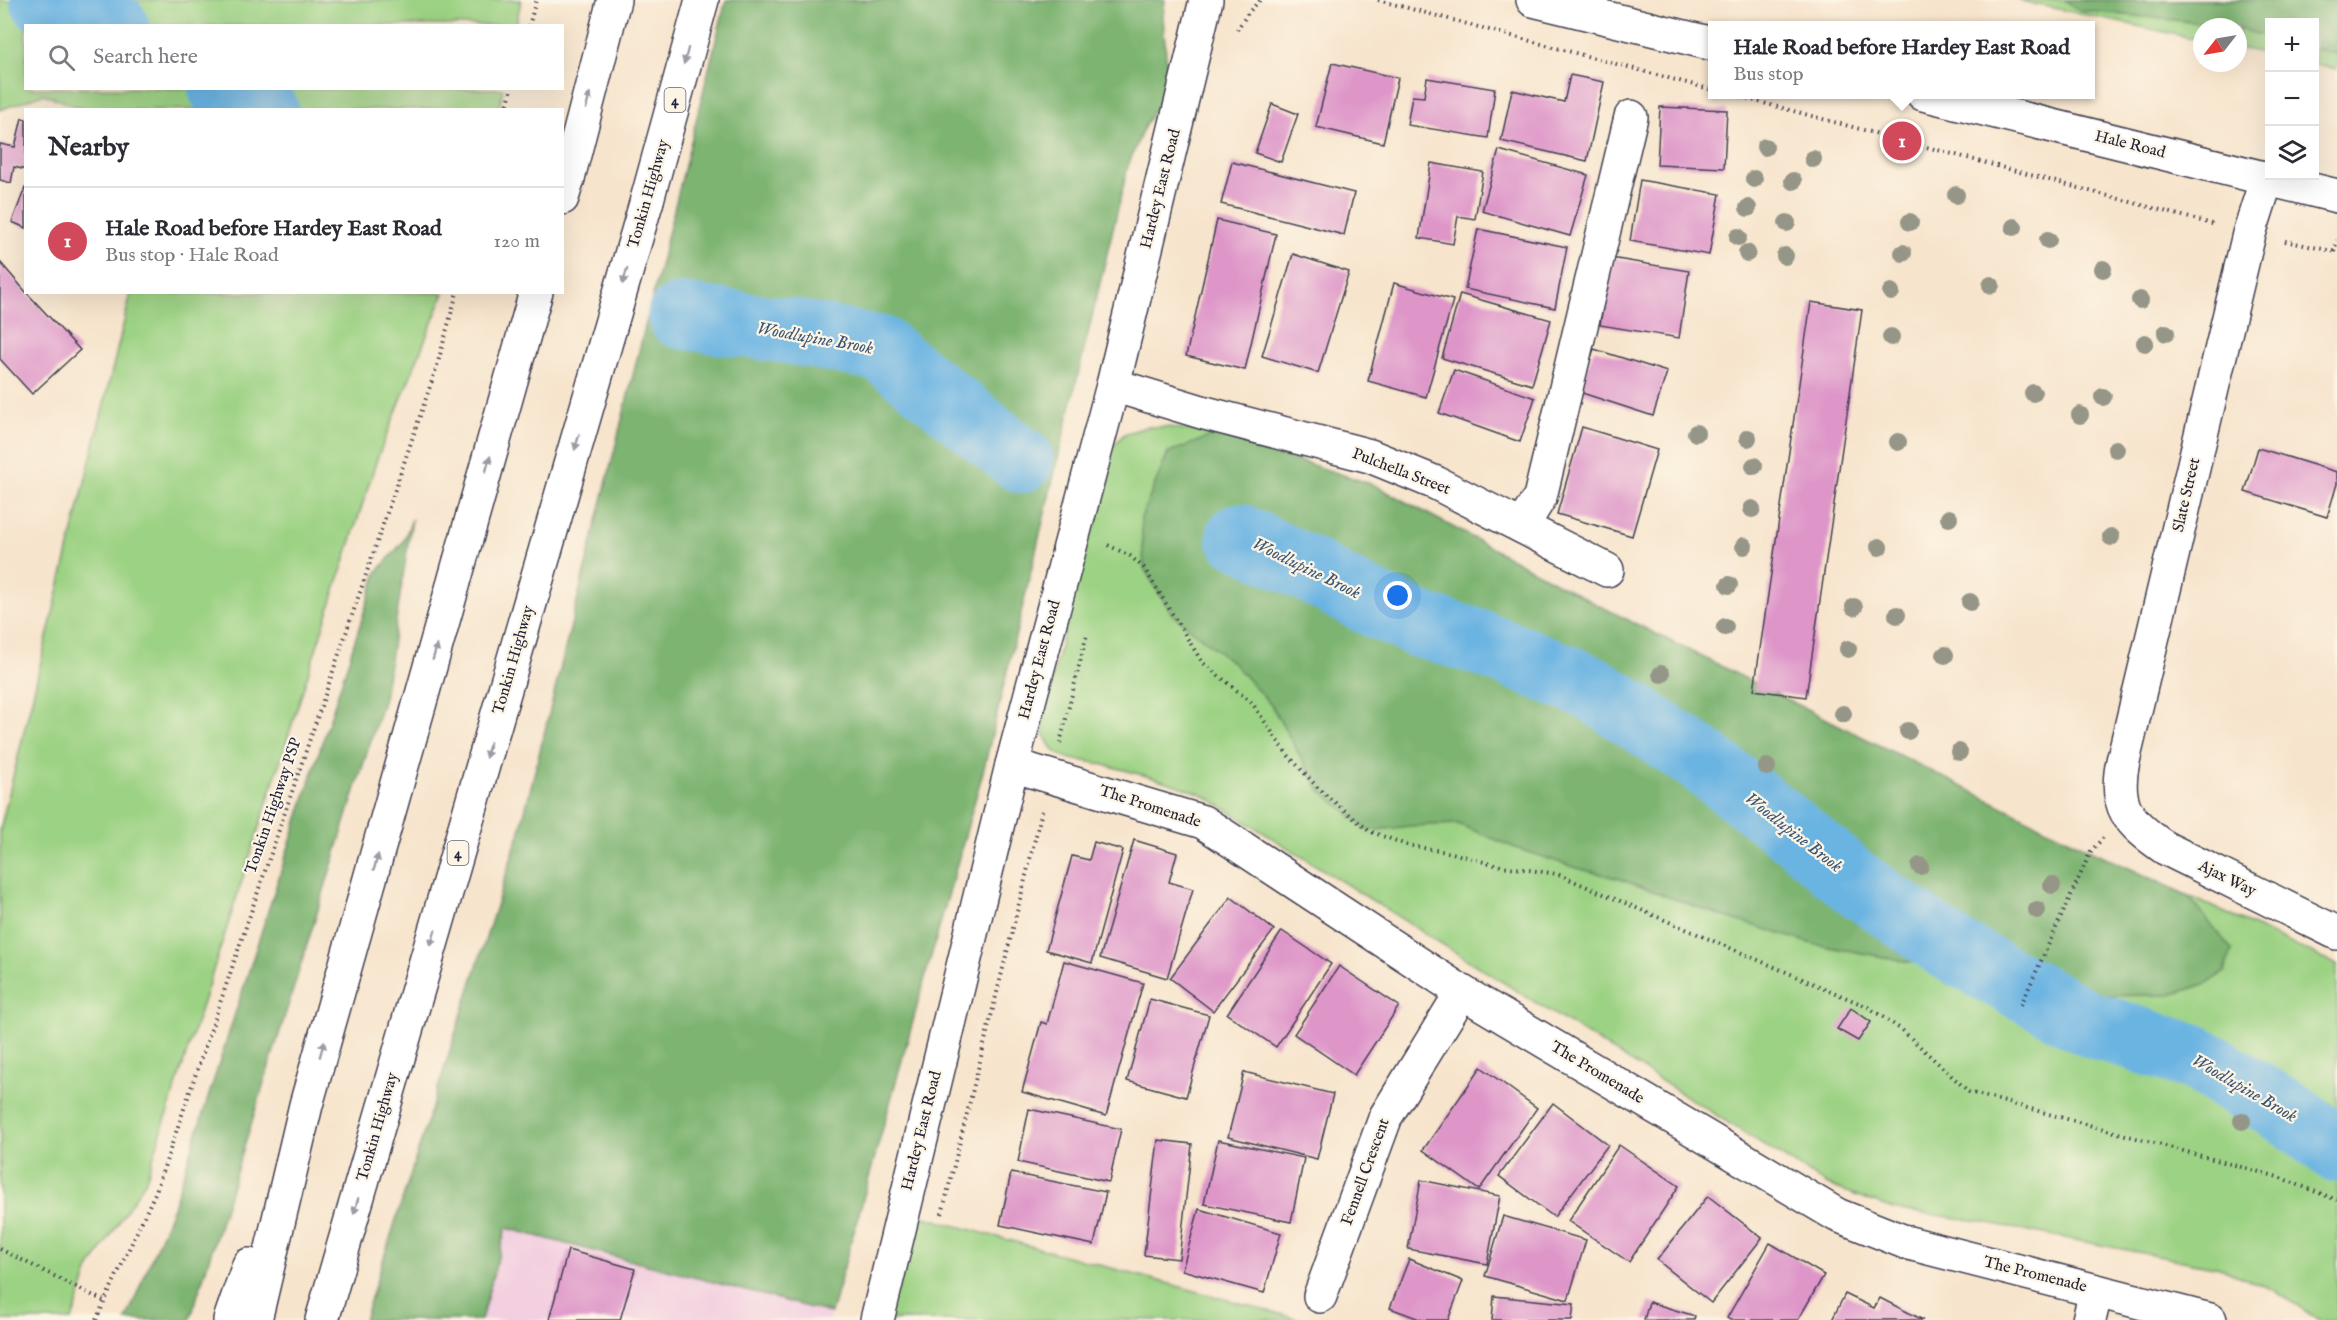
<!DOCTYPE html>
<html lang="en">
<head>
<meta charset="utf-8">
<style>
	:root { --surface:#fff; --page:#f7f7f7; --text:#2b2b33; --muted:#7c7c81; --line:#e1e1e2; --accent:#d1495b }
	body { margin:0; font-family:"IM FELL English",serif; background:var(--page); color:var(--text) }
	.controls { position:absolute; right:18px; top:18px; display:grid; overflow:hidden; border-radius:0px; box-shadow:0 6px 24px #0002 }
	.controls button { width:54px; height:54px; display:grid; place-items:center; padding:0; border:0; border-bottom:2px solid var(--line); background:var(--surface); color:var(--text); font:30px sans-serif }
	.compass { position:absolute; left:2193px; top:18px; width:54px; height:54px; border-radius:50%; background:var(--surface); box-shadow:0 6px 24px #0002; rotate:239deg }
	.you { position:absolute; left:1398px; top:596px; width:21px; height:21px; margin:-15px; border:4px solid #fff; border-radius:50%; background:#1a73e8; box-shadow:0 0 0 9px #1a73e833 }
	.badge { display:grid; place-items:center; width:39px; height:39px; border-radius:50%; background:var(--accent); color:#fff; font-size:20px; font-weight:700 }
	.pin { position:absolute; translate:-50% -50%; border:3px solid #fff; box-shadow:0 2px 6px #0006 }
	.popup { position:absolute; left:1708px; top:21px; width:387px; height:78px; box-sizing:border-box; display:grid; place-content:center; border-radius:0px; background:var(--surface); filter:drop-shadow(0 2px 4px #0005); font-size:20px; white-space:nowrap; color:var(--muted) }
	.popup b { font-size:22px; color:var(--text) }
	.popup::after { content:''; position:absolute; left:50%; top:100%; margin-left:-12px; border:12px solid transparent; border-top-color:var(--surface) }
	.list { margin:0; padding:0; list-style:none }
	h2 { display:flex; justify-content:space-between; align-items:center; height:78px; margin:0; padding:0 24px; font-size:26px }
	h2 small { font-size:20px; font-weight:400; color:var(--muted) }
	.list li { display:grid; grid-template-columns:39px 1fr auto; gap:18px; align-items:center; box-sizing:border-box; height:108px; padding:0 24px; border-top:2px solid var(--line) }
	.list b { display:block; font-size:22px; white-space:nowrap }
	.list p { margin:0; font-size:20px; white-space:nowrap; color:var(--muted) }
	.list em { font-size:20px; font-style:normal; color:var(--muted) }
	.icon { flex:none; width:33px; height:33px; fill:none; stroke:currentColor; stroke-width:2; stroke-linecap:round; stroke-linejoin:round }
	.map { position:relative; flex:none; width:2337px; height:1320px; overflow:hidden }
	.search { position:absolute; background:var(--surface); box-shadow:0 6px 24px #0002; left:24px; top:24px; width:540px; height:66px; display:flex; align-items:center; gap:15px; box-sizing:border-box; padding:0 21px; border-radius:0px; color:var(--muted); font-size:22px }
	.panel { position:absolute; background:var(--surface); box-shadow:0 6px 24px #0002; left:24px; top:108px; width:540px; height:186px; border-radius:0px }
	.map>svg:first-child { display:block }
	.built { fill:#f3cfe0 }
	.green { fill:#9cd283; stroke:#5f7a5f; stroke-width:1.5 }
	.forest { fill:#7db471; stroke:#506b56; stroke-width:1.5 }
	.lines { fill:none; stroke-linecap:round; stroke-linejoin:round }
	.river { stroke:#6ab4e2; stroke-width:66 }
	.building { fill:#de96c9 }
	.minor-casing { stroke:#423f51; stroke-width:36 }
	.secondary-casing { stroke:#423f51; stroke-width:36 }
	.trunk-casing { stroke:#423f51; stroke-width:36 }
	.motorway-casing { stroke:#423f51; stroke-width:36 }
	.path { stroke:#423f51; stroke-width:4; stroke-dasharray:1.5 4.5; stroke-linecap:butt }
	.minor { stroke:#fff; stroke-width:33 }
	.secondary { stroke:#fff; stroke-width:33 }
	.trunk { stroke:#fff; stroke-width:33 }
	.motorway { stroke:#fff; stroke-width:33 }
	.tree { fill:#969688 }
	.oneway { fill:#9c9ca7 }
	.labels { text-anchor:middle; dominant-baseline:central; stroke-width:4.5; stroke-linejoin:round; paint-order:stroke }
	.shield { fill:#fcf5e5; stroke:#63616e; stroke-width:1.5 }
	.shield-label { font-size:15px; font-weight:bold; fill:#22223b }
	.street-label { font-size:16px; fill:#22223b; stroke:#fcf5e5 }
	.water-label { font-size:18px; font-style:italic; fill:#3b5575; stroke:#fcf5e5 }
</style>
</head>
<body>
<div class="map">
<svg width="2337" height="1320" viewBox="0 0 2337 1320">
	<rect width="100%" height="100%" fill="#fcf5e5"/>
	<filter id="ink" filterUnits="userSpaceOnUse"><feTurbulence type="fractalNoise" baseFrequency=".0167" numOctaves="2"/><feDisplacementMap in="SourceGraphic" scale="12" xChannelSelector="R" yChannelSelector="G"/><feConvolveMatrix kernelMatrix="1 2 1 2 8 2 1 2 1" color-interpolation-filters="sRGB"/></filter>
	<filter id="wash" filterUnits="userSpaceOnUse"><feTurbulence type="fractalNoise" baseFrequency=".008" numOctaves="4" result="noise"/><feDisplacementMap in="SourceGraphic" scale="24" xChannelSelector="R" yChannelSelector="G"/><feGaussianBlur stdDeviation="1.35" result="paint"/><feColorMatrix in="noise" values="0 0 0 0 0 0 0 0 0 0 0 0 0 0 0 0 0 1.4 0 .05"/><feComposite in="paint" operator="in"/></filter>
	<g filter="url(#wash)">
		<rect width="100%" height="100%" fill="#f7e4cc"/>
		<path class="built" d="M506,1228l325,85 -2,7h-348z"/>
		<g class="green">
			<path d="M0,0h521l-5,25 -490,1v62l477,1 -4,20 -413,1 -43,-16 -43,16z"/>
			<path d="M2016,0h321v69l-22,-5 -1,-42h-44l-1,32 -31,-6v-21h-36v13z"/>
			<path d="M131,293h313l-67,166 -231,721 -57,89 -17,51h-72v-490z"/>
			<path d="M1146,427h22l48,7 158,51 220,118 475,237 268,125v355h-18l-47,-31 -53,-21 -241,-47 -85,-12 -65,-24 -628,-392c-34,-12 -69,-22 -104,-30 -14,-3 -28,-2 -40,-11 -9,-6 -12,-18 -14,-28l63,-269 19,-21z"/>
			<path d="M902,1211l400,109h-425z"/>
		</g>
		<g class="forest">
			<path d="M726,0h439l-2,16 4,53 -6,29 -18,31 -15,37 -144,602 -153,545 -325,-85 -25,92h-117l156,-489z"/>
			<path d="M2065,0h272v54l-22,-5 -1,-27h-44l-1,15 -31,-8v-2l-160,-17z"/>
			<path d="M1216,434l158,51 220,118 475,237 119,56 44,54 -7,22 -20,12 -34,11 -92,1 -51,-7 -80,-20 -135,-25 -97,-30 -96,-35 -43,-11 -59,-19 -60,-25 -48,2 -41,5 -50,-42 -48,-84 -37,-41 -63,-51 -27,-45 -3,-50 27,-65z"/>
			<path d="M412,519l-28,179 -194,622h-64l47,-113 204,-635 26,-30z"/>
		</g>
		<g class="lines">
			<g class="river">
				<path d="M43,0l73,26"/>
				<path d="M221,88l16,10 29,12"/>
				<path d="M680,316l109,15 92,18 140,111"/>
				<path d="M1239,536l63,30 61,33 56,26 60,17 113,46 109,72 95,73 56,47 99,69 139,75 106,34 100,60 41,31"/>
			</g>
		</g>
		<g id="blocks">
			<g class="building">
				<path d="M1332,63l66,15 -15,65 -67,-16z"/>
				<path d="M1570,75l34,7 -17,79 -86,-20 11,-51 52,12z"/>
				<path d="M1427,78l68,11 -7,49 -81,-13 5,-29 12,1z"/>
				<path d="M1272,104l26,10 -17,48 -26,-9z"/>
				<path d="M1660,107l67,3 -3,58 -67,-3z"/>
				<path d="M22,118l4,1v51l-12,-3 -3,16 -11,-3v-36l15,3z"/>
				<path d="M1499,150l89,25 -18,61 -88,-25z"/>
				<path d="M1232,162l122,31 -10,42 -123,-31z"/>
				<path d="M1431,163l52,9 -8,47 -17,-3 -5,28 -34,-6z"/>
				<path d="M1640,180l80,14 -11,61 -79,-14z"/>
				<path d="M25,188h1v40l-14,-6z"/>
				<path d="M1217,220l59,14 -31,136 -59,-14z"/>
				<path d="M1478,229l89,18 -12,61 -90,-19z"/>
				<path d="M1293,254l56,18 -31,101 -56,-17z"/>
				<path d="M1611,258l78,13 -10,67 -79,-13z"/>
				<path d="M0,262l26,30 54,58 -48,44 -32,-35z"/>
				<path d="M1394,283l59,17 -27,97 -58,-16z"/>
				<path d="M1460,294l91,26 -19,65 -90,-27z"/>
				<path d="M1811,302l51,8 -56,387 -52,-7z"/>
				<path d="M1594,349l73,23 -14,44 -74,-24z"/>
				<path d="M1454,370l81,28 -15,44 -81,-29z"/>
				<path d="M1582,427l75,23 -25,86 -75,-22z"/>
				<path d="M2258,448l79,24v12l-10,33 -82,-25z"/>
				<path d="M1134,840l43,13 -8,29 24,7 -26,89 -67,-20z"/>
				<path d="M1094,842l29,8 -31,113 -46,-13 26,-94 17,4z"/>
				<path d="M1231,897l43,33 -61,81 -43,-33z"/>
				<path d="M1282,931l49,33 -55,83 -49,-33z"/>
				<path d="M1064,961l79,22 -37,133 -84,-24 19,-70 6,2z"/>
				<path d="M1339,966l60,40 -45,69 -60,-41z"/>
				<path d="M1150,999l59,16 -23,82 -59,-16z"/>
				<path d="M1851,1008l20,14 -13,19 -21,-12z"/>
				<path d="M1481,1067l56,41 -58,82 -56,-40z"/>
				<path d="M1244,1072l89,22 -16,65 -89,-22z"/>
				<path d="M1553,1103l55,42 -54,72 -55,-41z"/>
				<path d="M1029,1109l92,20 -12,53 -91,-20z"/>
				<path d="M1158,1140l34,4 -13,115 -35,-4z"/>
				<path d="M1218,1140l86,18 -13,64 -87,-18z"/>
				<path d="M1619,1145l60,41 -50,76 -61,-41z"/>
				<path d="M1011,1173l95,19 -12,53 -94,-20z"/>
				<path d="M1421,1180l79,16 -13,68 -79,-15z"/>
				<path d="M1708,1196l54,42 -51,65 -54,-43z"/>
				<path d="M1199,1209l82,24 -17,60 -82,-23z"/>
				<path d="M1503,1216l83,24 -18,60 -83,-24z"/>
				<path d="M1770,1243l54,32 -26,45h-68l-3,-2z"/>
				<path d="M568,1250l67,19 -15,51h-71z"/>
				<path d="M1409,1259l54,22 -15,39h-26l-32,-12z"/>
				<path d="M1845,1294l29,14 6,-10 43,22h-91z"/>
				<path d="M1494,1296l80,8 -2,16h-80z"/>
				<path d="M1649,1302l46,14 -1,4h-50z"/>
			</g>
		</g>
	</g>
	<g filter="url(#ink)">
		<use href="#blocks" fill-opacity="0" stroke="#423f51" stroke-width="1.5"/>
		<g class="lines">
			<g class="minor-casing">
				<g id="minor">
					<path d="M2267,178l-18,56 -126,527c-10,46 6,62 42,87l172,85"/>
					<path d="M1113,385l92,28 165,43 66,27 171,87"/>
					<path d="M1522,526l18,-29 91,-380"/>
					<path d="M1012,765l191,57 259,170 375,223 68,27 305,78"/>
					<path d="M1320,1296l66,-180 76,-124"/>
					<path d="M877,1320l135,-555 101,-380 93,-385"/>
					<path d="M2089,1320l7,-29"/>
				</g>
			</g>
			<g class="secondary-casing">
				<g id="secondary">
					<path d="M1533,0l180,44"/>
					<path d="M1923,94l414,102"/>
				</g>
			</g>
			<g class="trunk-casing">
				<g id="trunk">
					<path d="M568,178l46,-178"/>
					<path d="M647,200l55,-200"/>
				</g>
			</g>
			<g class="motorway-casing">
				<g id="motorway">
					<path d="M562,198l6,-20"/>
					<path d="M230,1320l19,-55"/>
					<path d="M255,1320l51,-215 230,-813"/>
					<path d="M322,1320l325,-1120"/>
				</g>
			</g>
			<g class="path">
				<path d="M1378,0l335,90"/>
				<path d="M529,26l7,-26"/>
				<path d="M1237,30l11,-17 12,-13"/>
				<path d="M1730,94l486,131"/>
				<path d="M506,110l6,-22"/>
				<path d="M2285,241l52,11"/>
				<path d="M2334,252l3,-12"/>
				<path d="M1108,545l22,11 14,12 58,94 50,41 35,51 32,35 50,42 38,14 45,8 43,12 62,9 311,133 34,23 67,62 309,85 59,23"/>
				<path d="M1060,743l27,-109"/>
				<path d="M2021,1005l70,-154 12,-13"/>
				<path d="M942,1214l100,-403"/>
				<path d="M0,1249l104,52"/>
				<path d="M96,1320l60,-129 281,-825 20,-74"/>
			</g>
			<use href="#minor" class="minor"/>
			<use href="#secondary" class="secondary"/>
			<use href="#trunk" class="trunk"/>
			<use href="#motorway" class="motorway"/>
		</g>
		<g class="tree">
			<circle cx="1765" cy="147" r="9"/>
			<circle cx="1813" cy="159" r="9"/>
			<circle cx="1754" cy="179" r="9"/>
			<circle cx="1793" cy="181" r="9"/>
			<circle cx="1956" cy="195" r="9"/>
			<circle cx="1748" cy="208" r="9"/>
			<circle cx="1910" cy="222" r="9"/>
			<circle cx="1787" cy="223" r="9"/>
			<circle cx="2014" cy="227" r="9"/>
			<circle cx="1738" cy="237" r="9"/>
			<circle cx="2048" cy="240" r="9"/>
			<circle cx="1747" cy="253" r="9"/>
			<circle cx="1903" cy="253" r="9"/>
			<circle cx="1785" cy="256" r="9"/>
			<circle cx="2103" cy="269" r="9"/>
			<circle cx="1991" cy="285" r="9"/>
			<circle cx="1891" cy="292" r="9"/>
			<circle cx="2140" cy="300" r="9"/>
			<circle cx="2166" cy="333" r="9"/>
			<circle cx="1891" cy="337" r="9"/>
			<circle cx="2145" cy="343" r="9"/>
			<circle cx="2033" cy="393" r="9"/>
			<circle cx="2103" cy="397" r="9"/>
			<circle cx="2080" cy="415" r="9"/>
			<circle cx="1696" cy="433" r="9"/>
			<circle cx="1748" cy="438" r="9"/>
			<circle cx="1898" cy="442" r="9"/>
			<circle cx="2116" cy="449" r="9"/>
			<circle cx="1754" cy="466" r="9"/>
			<circle cx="1752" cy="509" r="9"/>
			<circle cx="1949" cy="518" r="9"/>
			<circle cx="2111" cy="537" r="9"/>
			<circle cx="1744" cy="546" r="9"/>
			<circle cx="1879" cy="547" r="9"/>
			<circle cx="1729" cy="585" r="9"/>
			<circle cx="1970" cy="602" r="9"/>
			<circle cx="1854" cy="607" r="9"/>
			<circle cx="1897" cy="615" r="9"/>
			<circle cx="1725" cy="627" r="9"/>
			<circle cx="1848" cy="649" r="9"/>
			<circle cx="1945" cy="655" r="9"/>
			<circle cx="1661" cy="674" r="9"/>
			<circle cx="1843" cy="714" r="9"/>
			<circle cx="1908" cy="731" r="9"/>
			<circle cx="1959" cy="752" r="9"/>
			<circle cx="1767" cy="767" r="9"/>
			<circle cx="1920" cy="866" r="9"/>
			<circle cx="2052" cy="885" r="9"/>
			<circle cx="2037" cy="910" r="9"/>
			<circle cx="2242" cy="1121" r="9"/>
		</g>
		<defs><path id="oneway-solid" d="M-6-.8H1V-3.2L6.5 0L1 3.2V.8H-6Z" transform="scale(1.5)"/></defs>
		<g class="oneway">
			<use href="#oneway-solid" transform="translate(686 56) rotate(105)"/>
			<use href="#oneway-solid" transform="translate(588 101) rotate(-76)"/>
			<use href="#oneway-solid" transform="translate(625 276) rotate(106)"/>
			<use href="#oneway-solid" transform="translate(577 442) rotate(106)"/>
			<use href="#oneway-solid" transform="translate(488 464) rotate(-74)"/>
			<use href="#oneway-solid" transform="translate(435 652) rotate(-74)"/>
			<use href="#oneway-solid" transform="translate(488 750) rotate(106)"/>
			<use href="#oneway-solid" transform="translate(376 862) rotate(-74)"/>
			<use href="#oneway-solid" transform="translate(433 938) rotate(106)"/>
			<use href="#oneway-solid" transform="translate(322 1049) rotate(-74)"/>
			<use href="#oneway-solid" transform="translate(356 1206) rotate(106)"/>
		</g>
	</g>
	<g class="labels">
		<g class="shield">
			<rect x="664.5" y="88" width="21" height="24" rx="4.5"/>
			<rect x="447.5" y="841" width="21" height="24" rx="4.5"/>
		</g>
		<g class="shield-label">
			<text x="675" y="100">4</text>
			<text x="458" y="853">4</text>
		</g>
		<g class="street-label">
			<text transform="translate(2130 145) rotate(14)">Hale Road</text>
			<text transform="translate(1161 189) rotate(-76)">Hardey East Road</text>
			<text transform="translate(649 194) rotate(-74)">Tonkin Highway</text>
			<text transform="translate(1401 472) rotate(21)">Pulchella Street</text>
			<text transform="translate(2187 495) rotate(-77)">Slate Street</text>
			<text transform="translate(514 660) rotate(-74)">Tonkin Highway</text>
			<text transform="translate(1040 660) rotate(-75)">Hardey East Road</text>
			<text transform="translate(274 806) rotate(-71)">Tonkin Highway PSP</text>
			<text transform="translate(1150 807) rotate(18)">The Promenade</text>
			<text transform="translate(2227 879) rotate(26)">Ajax Way</text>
			<text transform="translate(1597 1073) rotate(31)">The Promenade</text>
			<text transform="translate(378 1127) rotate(-74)">Tonkin Highway</text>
			<text transform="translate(922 1131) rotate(-76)">Hardey East Road</text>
			<text transform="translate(1366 1172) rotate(-70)">Fennell Crescent</text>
			<text transform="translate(2035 1275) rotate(14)">The Promenade</text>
		</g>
		<g class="water-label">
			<text transform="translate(815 339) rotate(10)">Woodlupine Brook</text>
			<text transform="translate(1306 569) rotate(26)">Woodlupine Brook</text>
			<text transform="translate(1793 833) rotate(38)">Woodlupine Brook</text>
			<text transform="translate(2244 1089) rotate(30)">Woodlupine Brook</text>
		</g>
	</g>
</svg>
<div class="controls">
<button>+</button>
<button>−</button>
<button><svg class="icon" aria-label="layers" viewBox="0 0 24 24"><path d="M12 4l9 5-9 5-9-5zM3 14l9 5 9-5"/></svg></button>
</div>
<svg class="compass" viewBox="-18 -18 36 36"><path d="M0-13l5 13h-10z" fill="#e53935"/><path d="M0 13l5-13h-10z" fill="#7c7c81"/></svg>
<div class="you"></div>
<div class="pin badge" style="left:1902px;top:141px">1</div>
<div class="popup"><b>Hale Road before Hardey East Road</b>Bus stop</div>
<div class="search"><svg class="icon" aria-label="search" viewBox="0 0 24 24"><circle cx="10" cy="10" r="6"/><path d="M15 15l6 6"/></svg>Search here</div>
<section class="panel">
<h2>Nearby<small></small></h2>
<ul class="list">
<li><span class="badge">1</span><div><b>Hale Road before Hardey East Road</b><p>Bus stop · Hale Road</p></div><em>120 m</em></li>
</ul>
</section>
</div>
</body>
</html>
